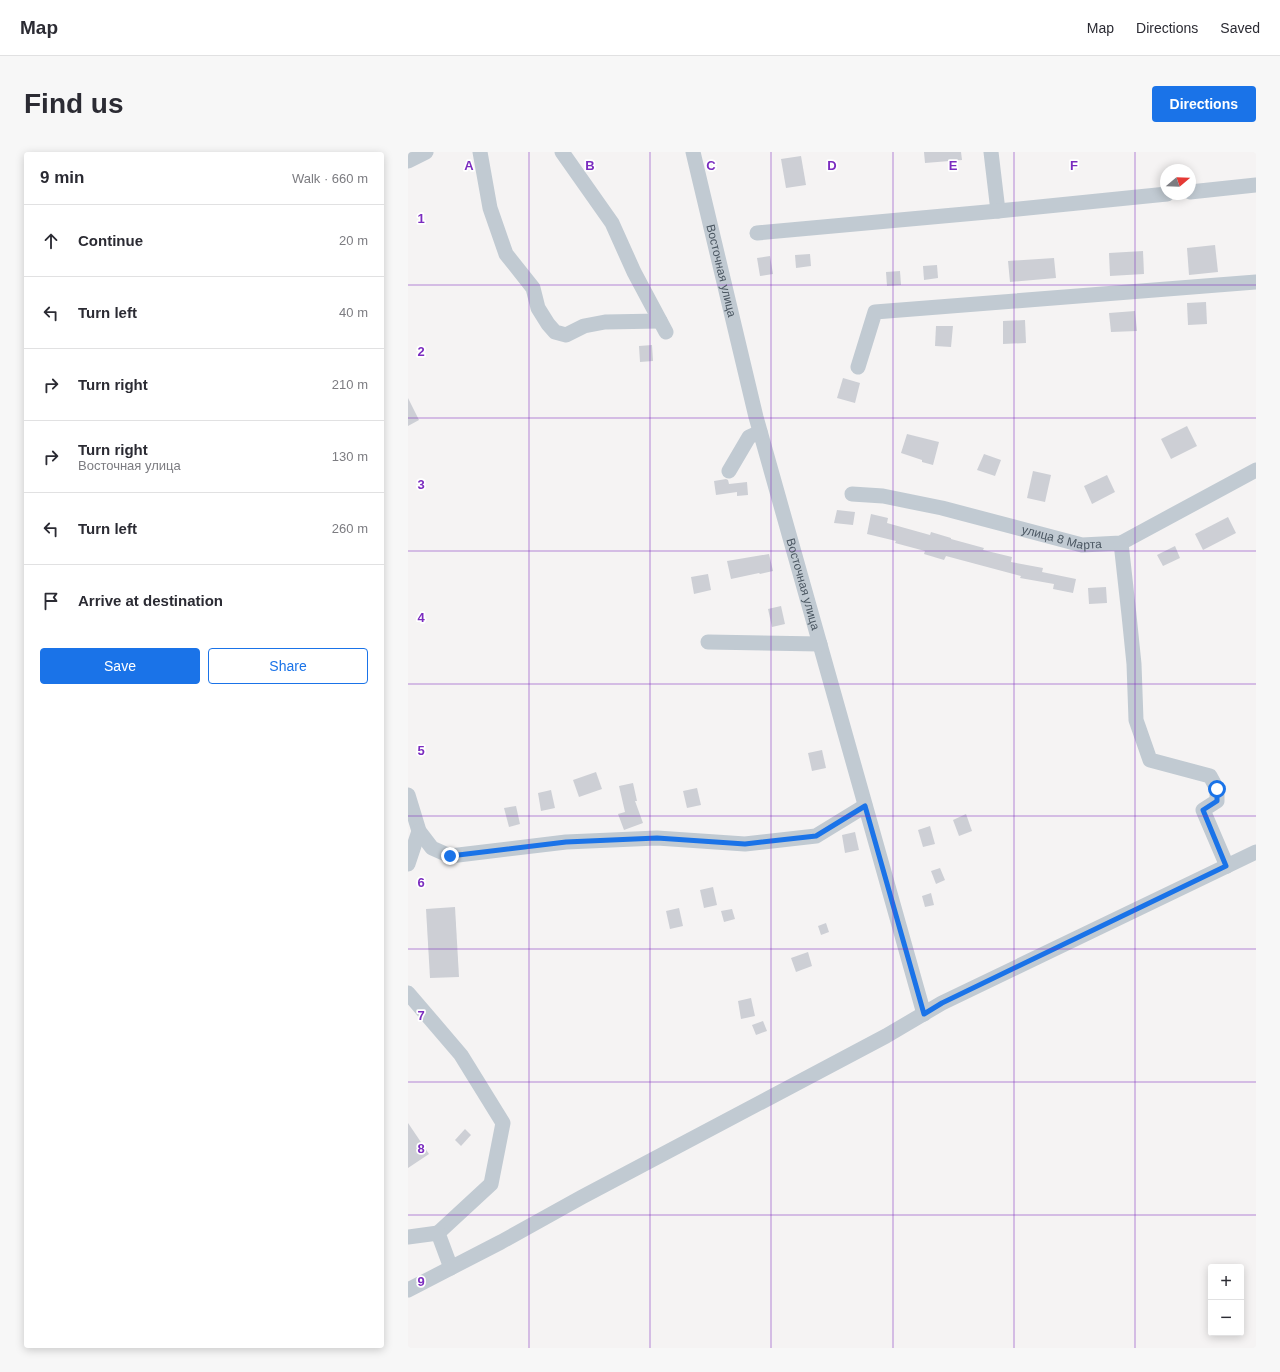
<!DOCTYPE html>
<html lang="en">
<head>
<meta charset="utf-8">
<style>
	:root { --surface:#fff; --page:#f7f7f7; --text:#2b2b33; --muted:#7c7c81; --line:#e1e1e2; --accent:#1a73e8 }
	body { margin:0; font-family:Helvetica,sans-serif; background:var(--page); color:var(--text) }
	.controls { position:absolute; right:12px; bottom:12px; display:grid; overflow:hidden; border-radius:4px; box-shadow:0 2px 10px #0003 }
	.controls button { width:36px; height:36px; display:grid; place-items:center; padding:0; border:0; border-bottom:1px solid var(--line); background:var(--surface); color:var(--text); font:20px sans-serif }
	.compass { position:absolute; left:752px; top:12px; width:36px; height:36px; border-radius:50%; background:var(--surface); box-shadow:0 2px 10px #0003; rotate:71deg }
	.stop { position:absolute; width:12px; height:12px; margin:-9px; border:3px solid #1a73e8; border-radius:50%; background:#fff }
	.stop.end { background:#1a73e8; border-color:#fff; box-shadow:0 1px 4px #0008 }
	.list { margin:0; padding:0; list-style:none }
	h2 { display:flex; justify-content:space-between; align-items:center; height:52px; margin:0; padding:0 16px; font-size:17px }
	h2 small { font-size:13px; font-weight:400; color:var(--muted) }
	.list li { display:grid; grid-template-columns:26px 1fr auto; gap:12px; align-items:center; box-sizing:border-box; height:72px; padding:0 16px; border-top:1px solid var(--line) }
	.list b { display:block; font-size:15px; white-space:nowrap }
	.list p { margin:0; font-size:13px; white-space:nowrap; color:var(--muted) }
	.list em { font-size:13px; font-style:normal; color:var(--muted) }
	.actions { display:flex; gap:8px; padding:12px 16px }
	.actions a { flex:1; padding:9px 0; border:1px solid var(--accent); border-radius:4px; text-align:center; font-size:14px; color:var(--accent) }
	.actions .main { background:var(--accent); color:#fff }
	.icon { flex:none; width:22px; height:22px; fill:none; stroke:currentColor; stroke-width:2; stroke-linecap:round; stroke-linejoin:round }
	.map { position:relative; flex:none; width:848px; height:1196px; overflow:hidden; border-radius:4px }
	header { display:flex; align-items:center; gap:24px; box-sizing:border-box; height:56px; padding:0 20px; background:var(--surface); border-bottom:1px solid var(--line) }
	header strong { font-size:19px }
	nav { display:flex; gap:22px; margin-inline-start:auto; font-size:14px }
	.intro { display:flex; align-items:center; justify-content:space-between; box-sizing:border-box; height:96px; padding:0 24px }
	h1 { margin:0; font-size:28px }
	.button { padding:10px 18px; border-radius:4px; background:var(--accent); color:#fff; font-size:14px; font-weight:700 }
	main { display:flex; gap:24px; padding:0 24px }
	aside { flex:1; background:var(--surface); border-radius:4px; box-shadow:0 2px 10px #0003 }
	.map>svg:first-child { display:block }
	.building { fill:#cdcfd5 }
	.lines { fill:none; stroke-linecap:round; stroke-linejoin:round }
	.minor { stroke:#c1cad2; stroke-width:15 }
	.route { stroke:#1a73e8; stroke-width:5 }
	.grid { fill:none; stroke:#7b2cbf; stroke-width:1; stroke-opacity:0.55 }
	.labels { text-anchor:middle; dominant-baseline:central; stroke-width:3.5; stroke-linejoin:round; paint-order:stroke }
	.street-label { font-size:12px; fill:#4a5661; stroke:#fff }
	.grid-label { font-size:13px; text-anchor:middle; font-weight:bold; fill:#7b2cbf; stroke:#fff; stroke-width:3.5; stroke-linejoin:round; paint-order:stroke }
</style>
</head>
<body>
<header>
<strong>Map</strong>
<nav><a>Map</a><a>Directions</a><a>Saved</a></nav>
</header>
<div class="intro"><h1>Find us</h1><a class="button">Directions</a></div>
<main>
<aside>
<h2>9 min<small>Walk · 660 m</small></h2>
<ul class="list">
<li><svg class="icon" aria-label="ahead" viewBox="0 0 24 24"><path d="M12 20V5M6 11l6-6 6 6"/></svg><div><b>Continue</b></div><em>20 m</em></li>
<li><svg class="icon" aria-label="left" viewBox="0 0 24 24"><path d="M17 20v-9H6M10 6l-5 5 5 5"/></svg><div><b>Turn left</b></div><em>40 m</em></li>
<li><svg class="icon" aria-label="right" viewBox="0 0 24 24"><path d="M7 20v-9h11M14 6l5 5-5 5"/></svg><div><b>Turn right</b></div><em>210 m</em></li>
<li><svg class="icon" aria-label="right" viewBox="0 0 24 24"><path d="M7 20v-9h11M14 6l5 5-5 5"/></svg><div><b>Turn right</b><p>Восточная улица</p></div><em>130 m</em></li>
<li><svg class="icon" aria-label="left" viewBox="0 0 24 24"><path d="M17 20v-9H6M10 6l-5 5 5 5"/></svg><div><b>Turn left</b></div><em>260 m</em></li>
<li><svg class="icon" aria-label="arrive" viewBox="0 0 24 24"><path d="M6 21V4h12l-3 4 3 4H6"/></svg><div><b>Arrive at destination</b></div></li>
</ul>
<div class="actions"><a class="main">Save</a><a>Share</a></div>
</aside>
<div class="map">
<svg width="848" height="1196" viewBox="0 0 848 1196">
	<rect width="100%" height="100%" fill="#f5f3f3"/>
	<g class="building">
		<path d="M516,0h37l1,8 -37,3z"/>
		<path d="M393,4l5,29 -20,3 -5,-29z"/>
		<path d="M807,93l3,27 -29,3 -2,-27z"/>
		<path d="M735,99l1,23 -34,2 -1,-23z"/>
		<path d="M402,102l1,12 -15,2 -1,-13z"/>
		<path d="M362,104l3,18 -13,2 -3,-18z"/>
		<path d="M646,106l2,20 -46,4 -2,-21z"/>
		<path d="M529,113l1,13 -14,2 -1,-14z"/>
		<path d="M492,119l1,14 -14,1 -1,-14z"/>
		<path d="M798,150l1,22 -19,1 -1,-22z"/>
		<path d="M727,159l2,20 -26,1 -2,-19z"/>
		<path d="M617,168l1,23 -23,1v-23z"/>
		<path d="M528,174h17l-2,21 -16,-1z"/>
		<path d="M244,193l1,16 -13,1 -1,-16z"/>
		<path d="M435,226l17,5 -5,20 -18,-5z"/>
		<path d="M0,246l11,22 -11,6z"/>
		<path d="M779,274l10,20 -26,13 -10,-20z"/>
		<path d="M499,282l32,8 -6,23 -11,-3v-2l-21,-7z"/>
		<path d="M576,302l17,6 -6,16 -18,-6z"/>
		<path d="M625,319l18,4 -6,27 -18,-4z"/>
		<path d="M699,323l8,17 -23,12 -8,-18z"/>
		<path d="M318,327l2,1 1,4 18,-2 1,13 -11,1v-4l-21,3 -2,-14z"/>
		<path d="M429,358l18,2 -2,13 -19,-2z"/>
		<path d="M463,362l17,4 -1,5 43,12 1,-3 20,6v1l33,9 -1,2 29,7 -1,5 32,6 -1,4 34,7 -3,14 -20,-4 1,-5 -34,-6 1,-2 -75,-20 -2,4 -20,-6 1,-3 -30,-8 1,-2 -29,-7z"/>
		<path d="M820,365l8,16 -33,17 -8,-16z"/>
		<path d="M767,394l5,12 -17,8 -6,-11z"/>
		<path d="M361,402l4,17 -13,3 -1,-1 -28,6 -4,-18z"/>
		<path d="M300,422l3,16 -17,4 -3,-17z"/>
		<path d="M698,435l1,16 -18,1 -1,-16z"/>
		<path d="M373,454l4,18 -13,3 -4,-18z"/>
		<path d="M414,598l4,18 -14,3 -4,-18z"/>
		<path d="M188,620l6,17 -23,8 -6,-17z"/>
		<path d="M225,631l4,18h-2l8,22 -19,7 -6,-16 7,-2 -6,-26z"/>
		<path d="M289,636l4,17 -14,3 -4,-17z"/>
		<path d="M143,638l4,18 -14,3 -3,-18z"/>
		<path d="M108,654l4,18 -11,3 -5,-19z"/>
		<path d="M558,662l6,17 -13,5 -6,-16z"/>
		<path d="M522,674l5,18 -12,3 -5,-17z"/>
		<path d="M447,680l4,18 -14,3 -3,-18z"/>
		<path d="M532,716l5,12 -9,4 -5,-13z"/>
		<path d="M305,735l4,18 -13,3 -4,-18z"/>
		<path d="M523,741l3,12 -9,2 -3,-11z"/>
		<path d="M47,755l4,70 -29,1 -4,-69z"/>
		<path d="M271,756l4,18 -13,3 -4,-18z"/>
		<path d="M324,757l3,10 -11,3 -3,-11z"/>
		<path d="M418,771l3,9 -8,3 -3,-9z"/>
		<path d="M400,800l4,14 -16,6 -5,-14z"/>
		<path d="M343,846l4,18 -14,3 -3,-18z"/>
		<path d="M355,869l4,10 -11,4 -4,-10z"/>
		<path d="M0,971l21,31 -21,14z"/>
		<path d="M57,977l6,6 -10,11 -6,-6z"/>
	</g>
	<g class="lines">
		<g class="minor">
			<path d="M72,0l10,56 16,46 27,34 5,20 10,16 7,8 11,3 18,-9 21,-4 55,-1"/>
			<path d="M154,0l50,71 22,49 32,60"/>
			<path id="s1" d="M285,0l63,265 168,597"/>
			<path d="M583,0l7,59"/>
			<path d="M0,9l18,-9"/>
			<path d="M782,40l66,-7"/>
			<path d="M349,81l241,-22 169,-17"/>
			<path d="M450,215l17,-55 381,-30"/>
			<path d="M321,319l20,-34 11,-5"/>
			<path id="s2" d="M444,342l31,2 59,12 140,37 39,-2 135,-73"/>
			<path d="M713,391l8,72 5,49 2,56 14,40 60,16 7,13v12l-14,9 24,56"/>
			<path d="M300,490l112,2"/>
			<path d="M0,643l11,36 13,17 18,8 116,-14 91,-4 88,6 71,-8 49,-30"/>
			<path d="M0,712l11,-33"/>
			<path d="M0,841l53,62 42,68 -12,61 -53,49 13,35"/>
			<path d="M0,1085l30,-4"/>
			<path d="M0,1138l93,-48 81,-45 304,-161 56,-33 314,-151"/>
		</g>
	</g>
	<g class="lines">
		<path class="route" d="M42,704l116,-14 91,-4 88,6 71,-8 49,-30 59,208 18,-11 284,-137 -23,-56 14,-9v-12"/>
	</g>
	<path class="grid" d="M121,0v1196M242,0v1196M363,0v1196M485,0v1196M606,0v1196M727,0v1196M0,133h848M0,266h848M0,399h848M0,532h848M0,664h848M0,797h848M0,930h848M0,1063h848"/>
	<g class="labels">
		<g class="street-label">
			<text stroke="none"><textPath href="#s1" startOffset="122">Восточная улица</textPath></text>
			<text stroke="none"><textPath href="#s2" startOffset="215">улица 8 Марта</textPath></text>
			<text stroke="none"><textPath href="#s1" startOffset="446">Восточная улица</textPath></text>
		</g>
	</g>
	<g class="grid-label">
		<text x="61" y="18">A</text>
		<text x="182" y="18">B</text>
		<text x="303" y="18">C</text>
		<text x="424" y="18">D</text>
		<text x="545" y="18">E</text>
		<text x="666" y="18">F</text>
		<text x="13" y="71">1</text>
		<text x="13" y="204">2</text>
		<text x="13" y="337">3</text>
		<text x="13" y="470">4</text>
		<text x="13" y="603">5</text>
		<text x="13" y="735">6</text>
		<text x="13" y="868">7</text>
		<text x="13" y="1001">8</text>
		<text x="13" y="1134">9</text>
	</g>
</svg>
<div class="controls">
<button>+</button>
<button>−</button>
</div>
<svg class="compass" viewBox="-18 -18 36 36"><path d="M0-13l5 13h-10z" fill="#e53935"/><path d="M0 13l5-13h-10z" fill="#7c7c81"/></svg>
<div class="stop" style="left:809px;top:637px"></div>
<div class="stop end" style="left:42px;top:704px"></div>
</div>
</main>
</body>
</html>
